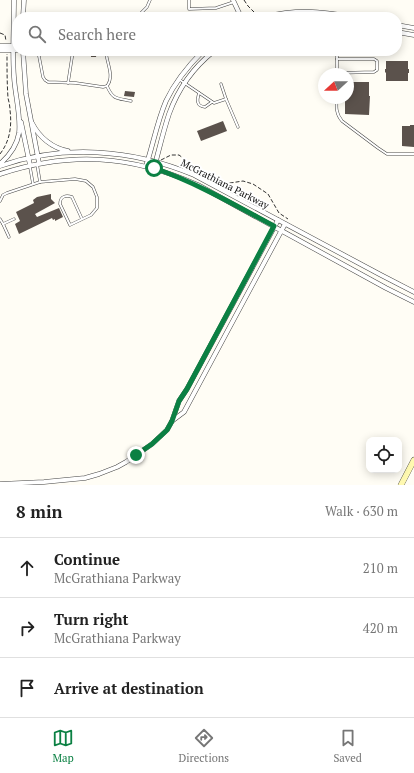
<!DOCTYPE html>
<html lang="en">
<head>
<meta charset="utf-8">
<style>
	:root { --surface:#fff; --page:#f2f2f2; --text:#222; --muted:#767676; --line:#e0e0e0; --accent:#0b8043 }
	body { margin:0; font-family:"PT Serif",serif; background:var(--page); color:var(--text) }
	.controls { position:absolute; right:12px; bottom:12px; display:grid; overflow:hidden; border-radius:8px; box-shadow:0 2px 10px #0003 }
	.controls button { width:36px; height:36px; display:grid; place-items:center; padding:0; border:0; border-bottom:1px solid var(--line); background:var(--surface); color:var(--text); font:20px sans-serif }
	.compass { position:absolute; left:318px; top:68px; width:36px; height:36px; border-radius:50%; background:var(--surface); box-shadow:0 2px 10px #0003; rotate:249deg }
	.stop { position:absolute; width:12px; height:12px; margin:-9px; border:3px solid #0b8043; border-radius:50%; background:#fff }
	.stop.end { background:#0b8043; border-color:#fff; box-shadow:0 1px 4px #0008 }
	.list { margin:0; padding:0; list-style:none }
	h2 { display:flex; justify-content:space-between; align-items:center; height:52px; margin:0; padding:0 16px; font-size:17px }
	h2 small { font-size:13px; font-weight:400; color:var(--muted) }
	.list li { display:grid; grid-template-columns:26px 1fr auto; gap:12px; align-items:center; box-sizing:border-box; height:60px; padding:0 16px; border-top:1px solid var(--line) }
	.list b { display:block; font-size:15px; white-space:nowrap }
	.list p { margin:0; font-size:13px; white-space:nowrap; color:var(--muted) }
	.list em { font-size:13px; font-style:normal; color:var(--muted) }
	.icon { flex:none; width:22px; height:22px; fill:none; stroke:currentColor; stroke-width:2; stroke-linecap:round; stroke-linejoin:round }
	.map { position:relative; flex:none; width:414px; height:485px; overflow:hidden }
	.search { position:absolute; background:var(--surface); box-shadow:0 2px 10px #0003; left:12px; right:12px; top:12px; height:44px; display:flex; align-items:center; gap:10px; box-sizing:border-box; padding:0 14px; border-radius:16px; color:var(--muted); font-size:15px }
	.sheet { height:232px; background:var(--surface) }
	nav { display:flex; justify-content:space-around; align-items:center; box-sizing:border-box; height:56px; border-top:1px solid var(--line); background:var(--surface); font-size:11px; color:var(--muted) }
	nav a { display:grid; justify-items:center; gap:2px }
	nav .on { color:var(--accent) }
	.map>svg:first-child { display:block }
	.building { fill:#5b524c }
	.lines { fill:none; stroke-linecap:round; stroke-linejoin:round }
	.lane-casing { stroke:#444; stroke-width:3 }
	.street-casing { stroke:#444; stroke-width:5 }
	.secondary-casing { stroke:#333; stroke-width:6 }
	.path { stroke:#333; stroke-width:1; stroke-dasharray:4 2; stroke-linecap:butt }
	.lane { stroke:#fff; stroke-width:2 }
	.street { stroke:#fff; stroke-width:4 }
	.secondary { stroke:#fff9b0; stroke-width:5.5 }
	.route { stroke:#0b8043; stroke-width:5 }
	.labels { text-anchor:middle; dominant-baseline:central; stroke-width:4; stroke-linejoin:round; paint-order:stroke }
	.street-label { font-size:10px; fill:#111; stroke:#fff }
</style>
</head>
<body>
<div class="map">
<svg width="414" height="485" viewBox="0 0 414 485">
	<rect width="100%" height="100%" fill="#fffdf5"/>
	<g class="building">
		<path d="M79,51h18l-1,6h-5v-2l-12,-2z"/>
		<path d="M386,61h22v8h1v4h-1v8h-22v-8l-1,-1v-3h1z"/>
		<path d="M348,82h21v14h1l-1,19 -24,-1v-16h3z"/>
		<path d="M125,91l10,1 -1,5 -10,-1z"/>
		<path d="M223,121l4,10 -26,10 -4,-10z"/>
		<path d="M410,125h4v22l-12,-1v-20h8z"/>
		<path d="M51,194v5l4,4 -20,11 2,3 22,-9 4,9 -8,4v-2l-2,1 -1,-2 -33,16 -4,-10 5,-3 -4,-9 18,-9 -1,-3 4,-3z"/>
	</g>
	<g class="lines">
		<g class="lane-casing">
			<g id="lane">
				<path d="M189,0v9l27,-1 18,-6"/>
				<path d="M137,17l10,-10 3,-7"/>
				<path d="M38,51l5,26 2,3 3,2 28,1 27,4 4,-1c8,-10 -1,-24 -1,-35"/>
				<path d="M337,73l37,-1 3,-2v-9l-3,-2h-37"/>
				<path d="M337,74v-23"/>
				<path d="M180,80l34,23 12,-4 12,28"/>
				<path d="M68,83l5,-32"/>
				<path d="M221,84l5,15"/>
				<path d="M107,86c6,14 10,12 24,15"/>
				<path d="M199,93c-2,7 -3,13 6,14l7,-5"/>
				<path d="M337,98c-1,9 -1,16 5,23l36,27 9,6h27"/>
				<path d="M37,164l3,18"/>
				<path d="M30,167l3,17"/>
				<path d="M0,201l3,-6 4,-2 33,-11 35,-3 11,2 7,6 4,10v11l-6,7 -21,10 -10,-21c0,-8 6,-9 12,-7l10,22"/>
				<path d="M0,219l3,5 11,-5"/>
				<path d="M3,224l6,13"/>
			</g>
		</g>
		<g class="street-casing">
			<g id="street">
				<path d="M233,0l8,17"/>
				<path d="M23,17l1,-17"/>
				<path d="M264,17c33,-8 55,-6 88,0"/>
				<path d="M397,25l17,3"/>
				<path d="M397,32l17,3"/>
				<path d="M0,46h17"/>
				<path d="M0,50h17"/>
				<path d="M23,51l3,43 13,69"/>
				<path d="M21,122l9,43"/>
				<path d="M32,123c7,14 20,25 36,28"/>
				<path d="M0,164c9,-8 17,-19 19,-31 2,-18 -4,-38 -5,-56 -2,-25 0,-51 0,-77"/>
				<path d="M0,166c64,-22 132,-17 194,9l187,100 33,17"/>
				<path d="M146,166c7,-21 11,-44 20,-65 9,-19 22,-35 37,-50"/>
				<path d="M154,168c5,-18 9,-36 15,-54 9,-25 25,-47 45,-63"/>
				<path d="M0,174c70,-23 131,-19 198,11l188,103 28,14"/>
				<path d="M172,421l12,-9 101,-188"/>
				<path d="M0,484l44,-2 41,-4 14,-4 18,-7 9,-5 26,-18 15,-14 5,-9 7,-20 8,-12 91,-169"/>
			</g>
		</g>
		<g class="secondary-casing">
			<path id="secondary" d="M401,485l13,-25"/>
		</g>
		<g class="path">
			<path d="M244,0l4,6 6,6 -7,4"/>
			<path d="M0,33l5,2 1,6"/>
			<path d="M0,154c10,-13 12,-28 10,-44 0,-4 -1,-8 -2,-12 -1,-15 -1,-29 -1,-44"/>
			<path d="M161,160l10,-5h8l4,3 11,10 28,14 8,1 13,-2 10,3 15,10 11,19 9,6"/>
		</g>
		<use href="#lane" class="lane"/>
		<use href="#street" class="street"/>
		<use href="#secondary" class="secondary"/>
	</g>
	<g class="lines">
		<path class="route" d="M136,455l16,-11 15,-14 5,-9 7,-20 8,-12 87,-163c-39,-21 -77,-43 -120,-58"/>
	</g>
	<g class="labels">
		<g class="street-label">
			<text transform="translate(225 184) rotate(27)">McGrathiana Parkway</text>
		</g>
	</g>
</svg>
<div class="controls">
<button><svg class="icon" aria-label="locate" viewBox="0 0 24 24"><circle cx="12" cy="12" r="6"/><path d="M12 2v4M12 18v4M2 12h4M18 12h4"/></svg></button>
</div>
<svg class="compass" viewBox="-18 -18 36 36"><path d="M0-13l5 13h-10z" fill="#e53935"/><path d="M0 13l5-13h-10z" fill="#767676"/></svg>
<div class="stop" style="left:154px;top:168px"></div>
<div class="stop end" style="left:136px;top:455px"></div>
<div class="search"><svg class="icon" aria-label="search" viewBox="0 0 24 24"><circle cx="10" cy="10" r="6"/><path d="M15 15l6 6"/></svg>Search here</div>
</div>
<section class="sheet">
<h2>8 min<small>Walk · 630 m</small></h2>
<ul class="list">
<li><svg class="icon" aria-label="ahead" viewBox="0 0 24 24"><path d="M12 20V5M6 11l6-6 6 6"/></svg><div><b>Continue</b><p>McGrathiana Parkway</p></div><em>210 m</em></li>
<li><svg class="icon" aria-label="right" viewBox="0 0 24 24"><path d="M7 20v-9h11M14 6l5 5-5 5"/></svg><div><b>Turn right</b><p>McGrathiana Parkway</p></div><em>420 m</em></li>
<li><svg class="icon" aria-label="arrive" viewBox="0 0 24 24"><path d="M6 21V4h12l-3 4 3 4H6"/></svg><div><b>Arrive at destination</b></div></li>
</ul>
</section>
<nav>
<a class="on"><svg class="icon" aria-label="map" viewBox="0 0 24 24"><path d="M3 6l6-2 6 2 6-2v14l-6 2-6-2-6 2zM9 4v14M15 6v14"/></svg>Map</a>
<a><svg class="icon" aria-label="directions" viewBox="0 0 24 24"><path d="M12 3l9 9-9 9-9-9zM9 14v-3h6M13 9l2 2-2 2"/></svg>Directions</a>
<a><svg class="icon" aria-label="saved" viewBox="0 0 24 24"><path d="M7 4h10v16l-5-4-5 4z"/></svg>Saved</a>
</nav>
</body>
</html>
